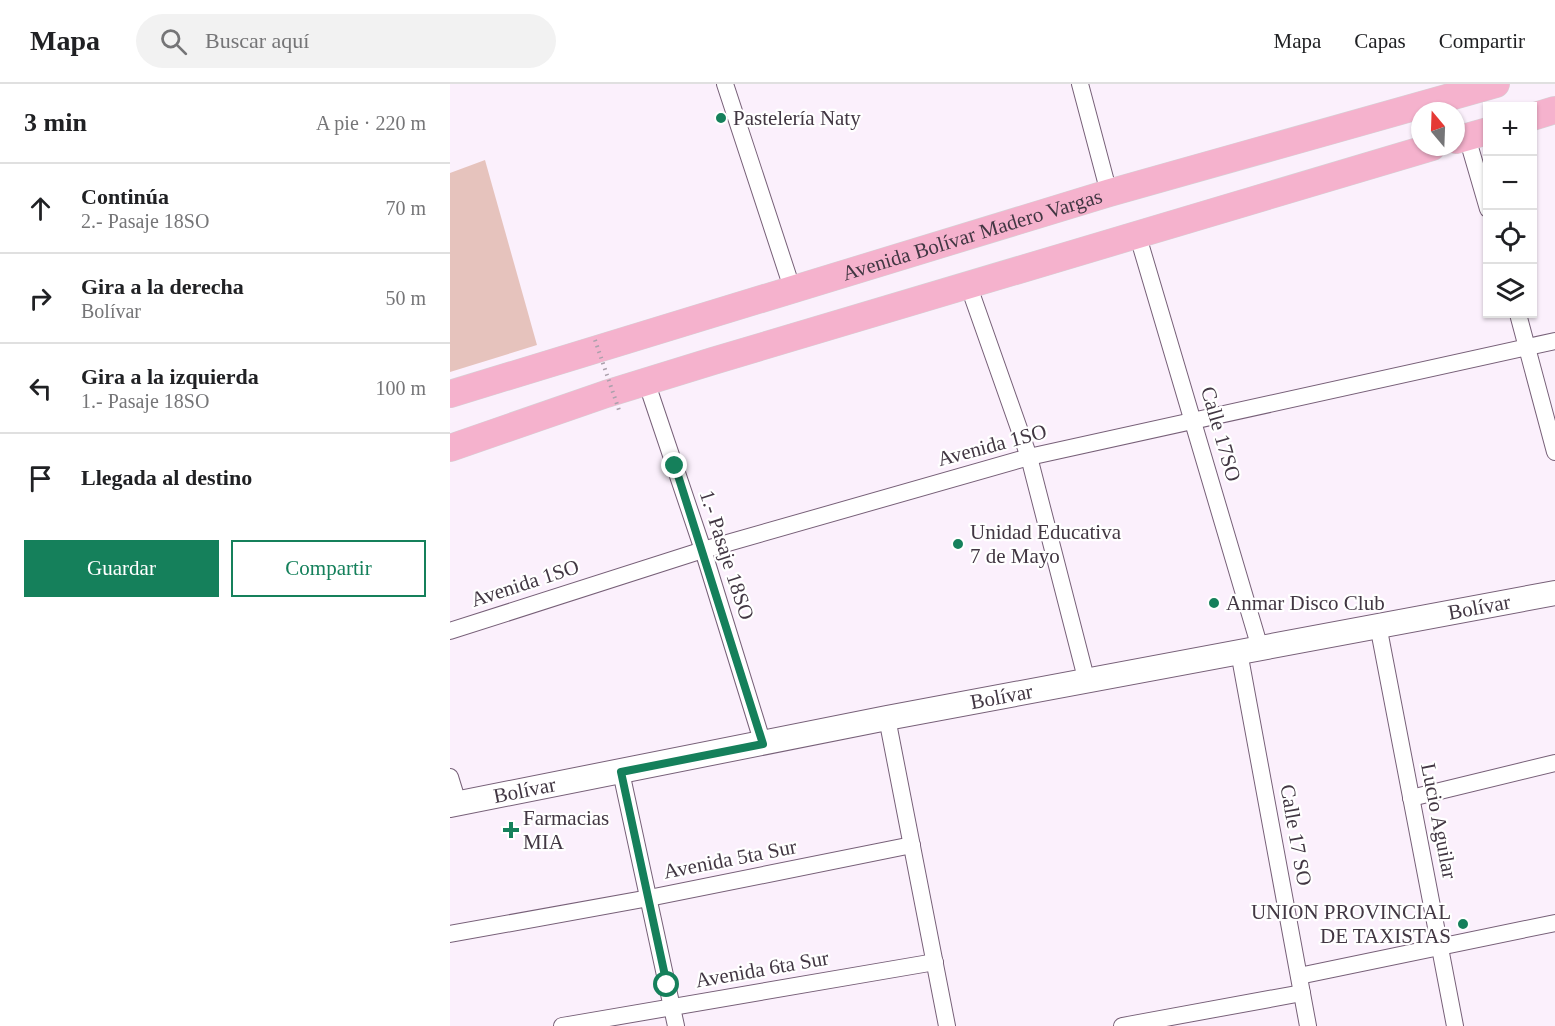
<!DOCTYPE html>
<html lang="es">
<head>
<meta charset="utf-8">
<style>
	:root { --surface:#fff; --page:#f2f2f2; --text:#202124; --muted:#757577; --line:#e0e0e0; --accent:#15805b }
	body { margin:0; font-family:"Times New Roman",serif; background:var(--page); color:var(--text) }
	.controls { position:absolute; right:18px; top:18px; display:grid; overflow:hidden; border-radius:0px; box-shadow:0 2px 4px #0004 }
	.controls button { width:54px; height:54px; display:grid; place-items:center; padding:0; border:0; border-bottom:2px solid var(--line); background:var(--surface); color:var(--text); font:30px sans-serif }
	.compass { position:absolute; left:961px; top:18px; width:54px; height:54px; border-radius:50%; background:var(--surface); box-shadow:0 2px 4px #0004; rotate:341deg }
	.stop { position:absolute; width:18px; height:18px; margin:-14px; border:4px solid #15805b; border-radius:50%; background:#fff }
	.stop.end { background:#15805b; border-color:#fff; box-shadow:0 2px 6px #0008 }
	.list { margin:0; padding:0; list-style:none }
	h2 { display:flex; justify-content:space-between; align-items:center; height:78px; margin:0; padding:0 24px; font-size:26px }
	h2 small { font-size:20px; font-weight:400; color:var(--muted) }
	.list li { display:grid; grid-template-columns:39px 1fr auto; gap:18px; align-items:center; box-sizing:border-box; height:90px; padding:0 24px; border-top:2px solid var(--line) }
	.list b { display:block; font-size:22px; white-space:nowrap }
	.list p { margin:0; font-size:20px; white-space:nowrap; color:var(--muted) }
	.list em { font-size:20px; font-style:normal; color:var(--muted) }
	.actions { display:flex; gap:12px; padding:18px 24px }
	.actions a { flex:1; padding:14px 0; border:2px solid var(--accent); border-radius:0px; text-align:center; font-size:21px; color:var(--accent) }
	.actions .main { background:var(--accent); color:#fff }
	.icon { flex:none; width:33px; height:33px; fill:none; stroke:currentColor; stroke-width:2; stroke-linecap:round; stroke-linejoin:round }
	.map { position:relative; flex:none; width:1105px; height:942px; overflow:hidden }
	header { display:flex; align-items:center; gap:36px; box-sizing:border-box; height:84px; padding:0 30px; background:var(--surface); border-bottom:2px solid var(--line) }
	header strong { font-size:28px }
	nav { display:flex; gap:33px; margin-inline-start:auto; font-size:21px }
	.search { width:420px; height:54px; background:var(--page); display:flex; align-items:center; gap:15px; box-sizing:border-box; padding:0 21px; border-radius:33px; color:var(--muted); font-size:22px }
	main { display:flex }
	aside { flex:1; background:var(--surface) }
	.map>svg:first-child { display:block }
	.green { fill:#e6c3bd }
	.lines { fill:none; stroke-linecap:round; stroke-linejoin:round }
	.street-casing { stroke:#776078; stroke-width:18 }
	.secondary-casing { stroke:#776078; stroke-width:26 }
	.primary-casing { stroke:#d5d3d6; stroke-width:28 }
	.street { stroke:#fff; stroke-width:16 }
	.secondary { stroke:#fff; stroke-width:24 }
	.primary { stroke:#f5b2cd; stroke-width:27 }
	.path-bridge { stroke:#aba0ac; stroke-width:4; stroke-dasharray:1.5 4.5; stroke-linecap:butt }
	.route { stroke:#15805b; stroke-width:8 }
	.poi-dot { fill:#15805b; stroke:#fff; stroke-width:2 }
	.labels { text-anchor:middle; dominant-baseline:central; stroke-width:4.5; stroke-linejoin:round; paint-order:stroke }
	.poi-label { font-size:21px; fill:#423743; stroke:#fff; text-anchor:start }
	.street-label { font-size:21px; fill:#423743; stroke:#fff }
</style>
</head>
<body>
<header>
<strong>Mapa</strong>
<div class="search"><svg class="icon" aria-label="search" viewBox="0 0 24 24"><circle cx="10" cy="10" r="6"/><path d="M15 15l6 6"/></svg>Buscar aquí</div>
<nav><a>Mapa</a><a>Capas</a><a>Compartir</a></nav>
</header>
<main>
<aside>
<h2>3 min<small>A pie · 220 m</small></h2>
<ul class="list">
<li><svg class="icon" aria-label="ahead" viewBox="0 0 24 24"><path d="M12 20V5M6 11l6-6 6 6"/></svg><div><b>Continúa</b><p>2.- Pasaje 18SO</p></div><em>70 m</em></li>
<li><svg class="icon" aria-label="right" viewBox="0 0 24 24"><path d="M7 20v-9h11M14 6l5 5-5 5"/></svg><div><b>Gira a la derecha</b><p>Bolívar</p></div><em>50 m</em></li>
<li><svg class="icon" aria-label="left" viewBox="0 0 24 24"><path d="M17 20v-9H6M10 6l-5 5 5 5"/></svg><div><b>Gira a la izquierda</b><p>1.- Pasaje 18SO</p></div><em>100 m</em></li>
<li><svg class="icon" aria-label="arrive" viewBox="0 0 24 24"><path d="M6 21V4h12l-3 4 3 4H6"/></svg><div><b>Llegada al destino</b></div></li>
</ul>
<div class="actions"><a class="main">Guardar</a><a>Compartir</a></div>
</aside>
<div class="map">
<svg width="1105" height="942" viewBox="0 0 1105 942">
	<rect width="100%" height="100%" fill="#fbf0fc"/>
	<path class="green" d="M35,76l52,185 -87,27v-199z"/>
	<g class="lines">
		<g class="street-casing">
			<g id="street">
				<path d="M275,0l68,207"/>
				<path d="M630,0l29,109"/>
				<path d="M1017,53l21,72"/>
				<path d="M687,149l123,415"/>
				<path d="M518,200l61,173 58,225"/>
				<path d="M1068,230l37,138"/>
				<path d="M196,297l57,169 60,194"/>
				<path d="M928,541l77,401"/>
				<path d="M0,547l253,-81 326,-93 526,-116"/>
				<path d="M789,568l69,374"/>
				<path d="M437,634l60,308"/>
				<path d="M171,688l55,254"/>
				<path d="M0,693l8,26"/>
				<path d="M961,714l144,-35"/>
				<path d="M0,850l199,-36 263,-53"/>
				<path d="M849,892l256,-53"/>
				<path d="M112,942l373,-64"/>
				<path d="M672,942l180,-33"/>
			</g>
		</g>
		<g class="secondary-casing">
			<g id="secondary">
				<path id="s1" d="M0,721l437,-87 668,-125"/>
			</g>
		</g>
		<g class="primary-casing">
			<g id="primary">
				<path d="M1082,33l23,-7"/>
				<path d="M1006,56l32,-9"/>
				<path id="s2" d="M0,310l659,-201 387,-109"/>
				<path d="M0,364l156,-54 107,-33 719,-214"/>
			</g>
		</g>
		<use href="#street" class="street"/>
		<use href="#secondary" class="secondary"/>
		<use href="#primary" class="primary"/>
		<path class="path-bridge" d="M145,256l25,73"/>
	</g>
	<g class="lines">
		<path class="route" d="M217,901l-46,-213 142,-28 -88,-278"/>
	</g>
	<g class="poi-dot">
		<circle cx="271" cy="34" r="6"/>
		<circle cx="508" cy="460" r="6"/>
		<circle cx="764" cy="519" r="6"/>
		<path d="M58 737h6v6h6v6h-6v6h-6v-6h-6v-6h6z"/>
		<circle cx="1013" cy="840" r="6"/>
	</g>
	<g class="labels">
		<g class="poi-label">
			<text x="283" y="34">Pastelería Naty</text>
			<text x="520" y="448">Unidad Educativa<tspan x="520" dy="24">7 de Mayo</tspan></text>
			<text x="776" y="519">Anmar Disco Club</text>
			<text x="73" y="734">Farmacias<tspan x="73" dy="24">MIA</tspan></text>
			<text x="1001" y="828" text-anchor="end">UNION PROVINCIAL<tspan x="1001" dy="24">DE TAXISTAS</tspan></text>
		</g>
		<g class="street-label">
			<text stroke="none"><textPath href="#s2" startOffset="546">Avenida Bolívar Madero Vargas</textPath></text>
			<text transform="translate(771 350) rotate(74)">Calle 17SO</text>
			<text transform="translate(542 361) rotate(-15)">Avenida 1SO</text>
			<text transform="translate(277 471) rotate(72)">1.- Pasaje 18SO</text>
			<text transform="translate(75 499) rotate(-18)">Avenida 1SO</text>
			<text stroke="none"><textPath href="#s1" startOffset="1048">Bolívar</textPath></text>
			<text stroke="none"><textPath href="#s1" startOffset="562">Bolívar</textPath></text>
			<text stroke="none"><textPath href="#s1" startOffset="76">Bolívar</textPath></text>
			<text transform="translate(989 737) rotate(79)">Lucio Aguilar</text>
			<text transform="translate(846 751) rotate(80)">Calle 17 SO</text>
			<text transform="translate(280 775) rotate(-11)">Avenida 5ta Sur</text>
			<text transform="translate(312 885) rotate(-10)">Avenida 6ta Sur</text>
		</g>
	</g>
</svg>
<div class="controls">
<button>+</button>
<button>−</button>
<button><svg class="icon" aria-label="locate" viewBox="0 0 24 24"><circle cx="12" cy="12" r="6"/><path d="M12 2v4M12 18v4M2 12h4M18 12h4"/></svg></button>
<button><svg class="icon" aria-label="layers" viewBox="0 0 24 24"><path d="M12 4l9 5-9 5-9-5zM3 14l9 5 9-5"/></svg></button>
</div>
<svg class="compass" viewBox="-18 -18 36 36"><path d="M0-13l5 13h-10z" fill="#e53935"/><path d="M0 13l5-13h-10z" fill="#757577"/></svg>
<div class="stop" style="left:217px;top:901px"></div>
<div class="stop end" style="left:225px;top:382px"></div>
</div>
</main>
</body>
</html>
